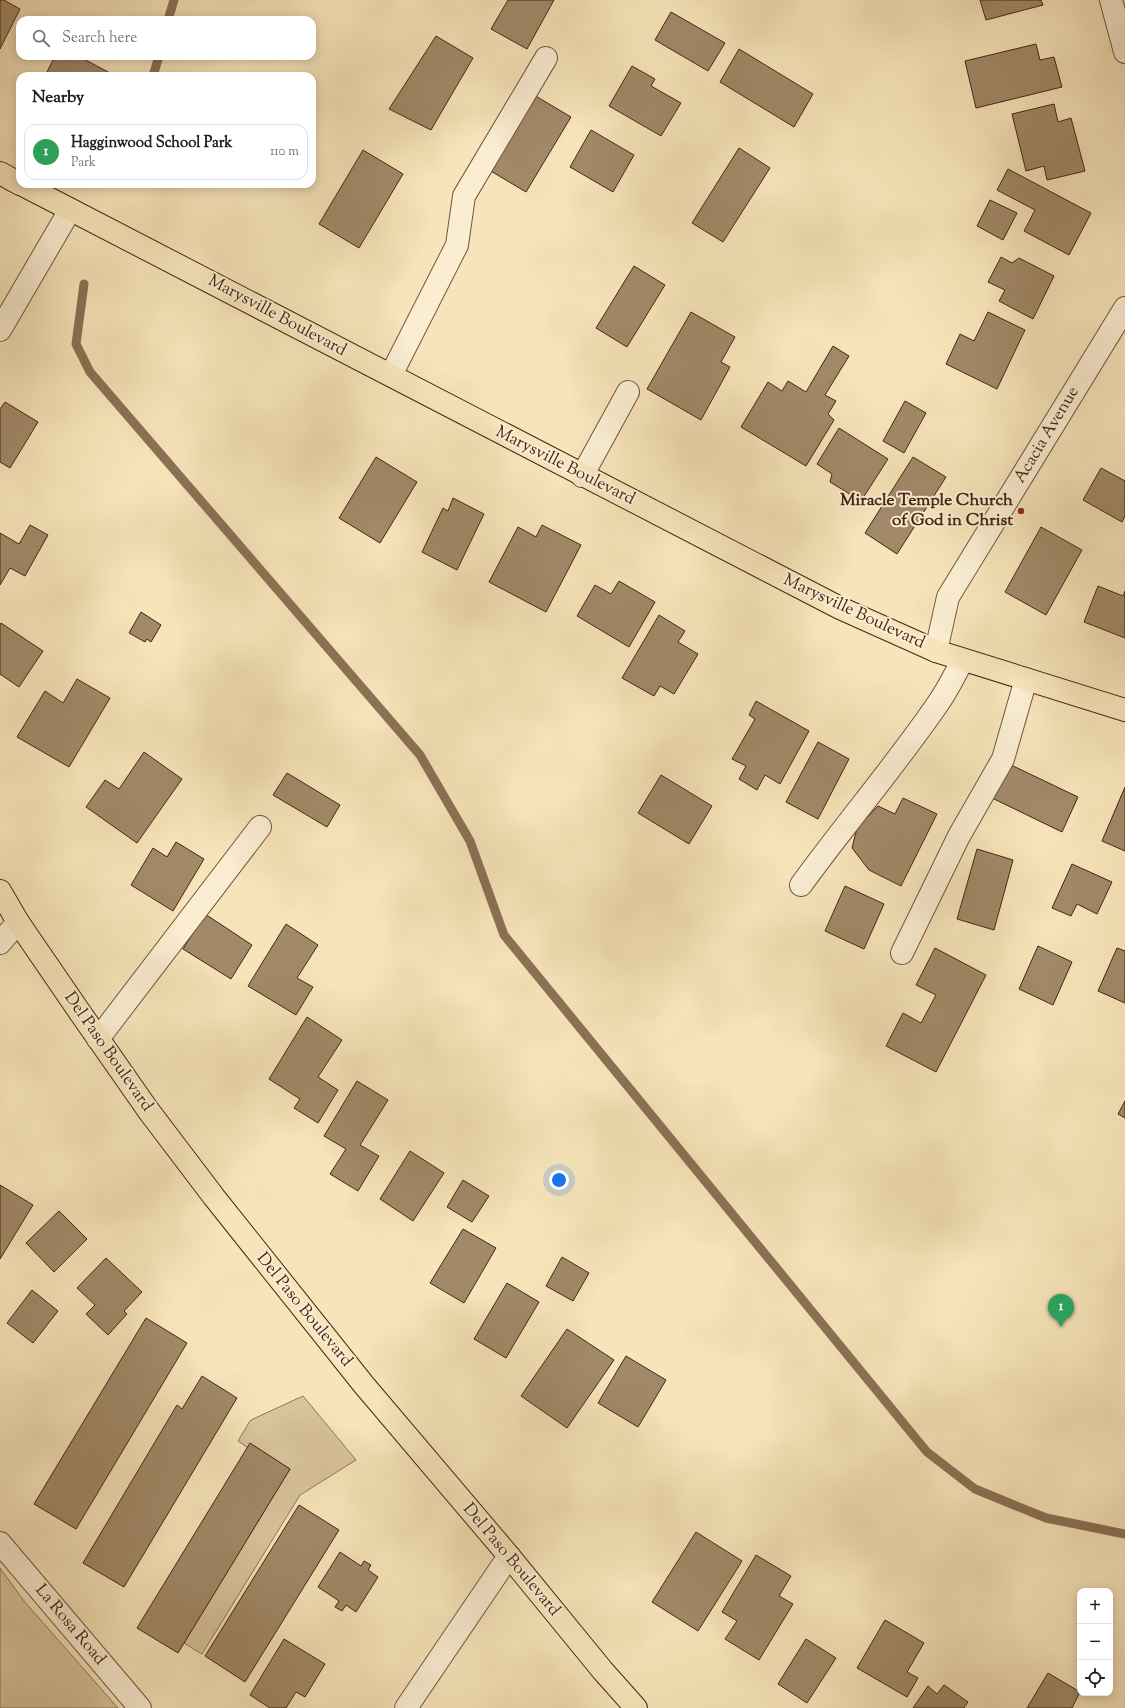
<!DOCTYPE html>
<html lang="en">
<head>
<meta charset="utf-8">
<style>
	:root { --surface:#fff; --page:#f6f6f6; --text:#202124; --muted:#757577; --line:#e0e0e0; --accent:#8f2418 }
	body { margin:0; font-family:"Sorts Mill Goudy",serif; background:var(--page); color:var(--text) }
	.controls { position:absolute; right:12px; bottom:12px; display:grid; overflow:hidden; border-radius:8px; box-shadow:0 2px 10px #0003 }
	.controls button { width:36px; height:36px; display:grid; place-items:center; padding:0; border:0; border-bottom:1px solid var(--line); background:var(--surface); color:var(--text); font:20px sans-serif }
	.you { position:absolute; left:559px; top:1180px; width:14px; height:14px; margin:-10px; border:3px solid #fff; border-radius:50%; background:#1a73e8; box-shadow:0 0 0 6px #1a73e833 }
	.badge { display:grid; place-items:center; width:26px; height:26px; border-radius:50%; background:var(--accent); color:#fff; font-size:13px; font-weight:700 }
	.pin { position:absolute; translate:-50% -33px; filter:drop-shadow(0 1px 2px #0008) }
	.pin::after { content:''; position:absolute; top:21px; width:14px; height:12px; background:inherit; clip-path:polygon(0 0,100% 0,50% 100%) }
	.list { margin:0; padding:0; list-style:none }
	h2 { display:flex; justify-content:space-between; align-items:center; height:52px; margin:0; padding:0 16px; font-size:17px }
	h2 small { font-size:13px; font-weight:400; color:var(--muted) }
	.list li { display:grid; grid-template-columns:26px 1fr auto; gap:12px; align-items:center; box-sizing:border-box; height:56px; margin:0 8px 8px; padding:0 8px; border:1px solid var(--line); border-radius:12px }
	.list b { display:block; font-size:15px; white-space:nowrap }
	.list p { margin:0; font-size:13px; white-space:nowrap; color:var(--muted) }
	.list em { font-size:13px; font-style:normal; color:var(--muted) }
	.icon { flex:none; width:22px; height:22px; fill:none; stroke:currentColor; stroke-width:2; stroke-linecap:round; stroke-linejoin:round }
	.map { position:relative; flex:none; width:1125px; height:1708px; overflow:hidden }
	.search { position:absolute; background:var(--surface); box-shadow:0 2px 10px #0003; left:16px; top:16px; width:300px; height:44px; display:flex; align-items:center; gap:10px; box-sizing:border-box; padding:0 14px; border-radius:12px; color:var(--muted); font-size:15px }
	.panel { position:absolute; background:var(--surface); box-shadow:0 2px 10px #0003; left:16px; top:72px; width:300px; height:116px; border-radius:12px }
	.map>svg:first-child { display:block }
	.green { fill:#d9c49d; stroke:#907558 }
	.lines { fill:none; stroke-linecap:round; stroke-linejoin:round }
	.stream { stroke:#8c7155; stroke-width:9 }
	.building { fill:#a28969; stroke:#462612 }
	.minor-casing { stroke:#72563c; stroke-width:24 }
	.major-casing { stroke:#462612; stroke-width:24 }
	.minor { stroke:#faedd2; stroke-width:22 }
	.major { stroke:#f7e4ba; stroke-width:22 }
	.poi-dot { fill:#8f2418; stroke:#faedd2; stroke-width:1.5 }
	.labels { text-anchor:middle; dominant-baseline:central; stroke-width:4; stroke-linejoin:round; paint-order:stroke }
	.street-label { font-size:17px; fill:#462612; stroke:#faedd2 }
	.poi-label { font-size:17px; font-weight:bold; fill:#462612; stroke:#faedd2; text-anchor:end }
</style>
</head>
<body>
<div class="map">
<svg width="1125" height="1708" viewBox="0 0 1125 1708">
	<rect width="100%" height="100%" fill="#f7e4ba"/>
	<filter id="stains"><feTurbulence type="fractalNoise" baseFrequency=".005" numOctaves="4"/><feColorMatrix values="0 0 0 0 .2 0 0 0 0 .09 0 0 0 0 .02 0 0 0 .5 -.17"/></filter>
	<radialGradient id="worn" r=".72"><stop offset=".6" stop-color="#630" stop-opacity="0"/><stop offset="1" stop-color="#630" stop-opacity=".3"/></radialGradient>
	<g class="green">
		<path d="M303,1396l53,64 -56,35 -98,159 -18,-11 106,-174 -40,-25 -3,3 -9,-6 12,-20 3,-2z"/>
		<path d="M0,1568l24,33 94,107h-118z"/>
	</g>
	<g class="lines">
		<g class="stream">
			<path d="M168,20l6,-20"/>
			<path d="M153,76l6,-20"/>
			<path d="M84,284l-8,60 14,28 330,383 50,86 34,94 423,517 48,37 71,29 79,16"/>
		</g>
	</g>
	<g class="building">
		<path d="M0,0h4l16,9 -20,40z"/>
		<path d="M508,0h46l-27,49 -36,-20z"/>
		<path d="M980,0h61l2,5 -57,15z"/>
		<path d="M671,12l54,31 -17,28 -53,-31z"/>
		<path d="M436,36l37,22 -42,72 -42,-21z"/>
		<path d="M1036,44l4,16 14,-3 8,30 -86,21 -11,-47z"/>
		<path d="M739,49l74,45 -19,33 -74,-45z"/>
		<path d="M55,56h23l32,17 -1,3h-64z"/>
		<path d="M632,66l23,13 -4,7 30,17 -20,33 -52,-30z"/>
		<path d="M534,95l37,22 -45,75 -37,-22z"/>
		<path d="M1054,104l4,18 13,-4 14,53 -38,9 -3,-14 -18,5 -14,-57z"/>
		<path d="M591,130l43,25 -21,37 -43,-25z"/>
		<path d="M739,148l31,20 -47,74 -31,-19z"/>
		<path d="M363,150l40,24 -44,74 -40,-24z"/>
		<path d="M1008,169l83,44 -22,42 -45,-24 11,-21 -38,-20z"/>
		<path d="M990,200l27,13 -14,27 -26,-14z"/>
		<path d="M1001,257l11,6 7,-5 35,18 -21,43 -34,-18 6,-11 -17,-8z"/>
		<path d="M634,266l31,19 -38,62 -31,-19z"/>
		<path d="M691,312l44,25 -14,25 9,5 -29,53 -54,-31z"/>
		<path d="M988,312l37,18 -28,59 -51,-25 14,-30 14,7z"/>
		<path d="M833,346l16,10 -24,39 11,6 -8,13 6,6 -28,46 -65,-39 27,-45 14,9 6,-10 18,11z"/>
		<path d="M905,401l21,12 -22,40 -21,-12z"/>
		<path d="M5,402l33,20 -28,46 -10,-6v-53z"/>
		<path d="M839,428l49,31 -27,42 -31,-19 2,-8 -15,-10z"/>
		<path d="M376,457l41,25 -37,61 -41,-25z"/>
		<path d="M913,457l33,20 -49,77 -32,-21z"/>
		<path d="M1101,468l24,13v35l-3,6 -39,-22z"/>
		<path d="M453,498l31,16 -27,56 -35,-18 21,-44 5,3z"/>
		<path d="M30,525l18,10 -23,41 -15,-8 -10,17v-52l19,11z"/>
		<path d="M542,525l39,20 -35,67 -57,-30 29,-55 18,10z"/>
		<path d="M1041,527l41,23 -36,65 -41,-23z"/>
		<path d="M619,581l36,21 -26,45 -52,-31 18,-31 16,9z"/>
		<path d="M1098,586l25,10 2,-5v47l-41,-16z"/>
		<path d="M141,612l20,13 -10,17 -4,-3 -2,3 -16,-9z"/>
		<path d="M659,615l26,16 -7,11 20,12 -24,40 -14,-8 -6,10 -32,-18z"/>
		<path d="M1,623l42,28 -24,36 -19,-13v-49z"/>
		<path d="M77,679l33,19 -41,69 -52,-30 28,-46 18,12z"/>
		<path d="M756,701l53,30 -29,53 -15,-9 -8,15 -18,-11 7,-13 -14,-7 23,-40 -6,-4z"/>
		<path d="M818,742l31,17 -31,60 -32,-17z"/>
		<path d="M144,752l38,27 -45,64 -51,-36 19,-27 14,9z"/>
		<path d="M1009,764l69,33 -16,35 -70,-34z"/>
		<path d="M287,773l53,32 -13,22 -54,-32z"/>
		<path d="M661,775l51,31 -23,38 -51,-31z"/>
		<path d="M1125,787v64l-23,-10z"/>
		<path d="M903,798l34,16 -36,72 -32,-16 -17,-22 5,-20 21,-22 17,8z"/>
		<path d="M176,842l28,17 -31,52 -42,-26 22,-37 14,9z"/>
		<path d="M977,849l36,11 -19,70 -37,-11z"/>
		<path d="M1072,864l40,18 -15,32 -20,-10 -6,12 -19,-8z"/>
		<path d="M845,886l39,18 -20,45 -39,-18z"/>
		<path d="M205,914l47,31 -21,34 -48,-30z"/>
		<path d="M286,924l32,21 -21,33 16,9 -17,28 -48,-29z"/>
		<path d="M1038,946l34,16 -19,43 -34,-16z"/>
		<path d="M935,948l51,27 -50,97 -50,-26 17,-33 18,10 15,-28 -20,-10z"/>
		<path d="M1117,948l8,3v52l-27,-12z"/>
		<path d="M307,1017l35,23 -24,37 20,13 -20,33 -24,-15 6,-9 -31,-20z"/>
		<path d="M357,1081l31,19 -28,45 19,11 -21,35 -28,-17 16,-25 -22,-13z"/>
		<path d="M1125,1101v17l-7,-4z"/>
		<path d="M410,1151l34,22 -31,48 -33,-22z"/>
		<path d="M463,1180l26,16 -17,26 -25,-15z"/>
		<path d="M0,1185l33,20 -33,54z"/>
		<path d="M59,1211l28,28 -33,33 -28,-29z"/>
		<path d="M463,1229l33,19 -32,55 -34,-20z"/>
		<path d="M562,1257l27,16 -16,28 -27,-15z"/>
		<path d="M106,1258l36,34 -18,19 3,3 -19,21 -22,-21 9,-9 -18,-17z"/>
		<path d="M507,1283l32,19 -33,56 -32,-19z"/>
		<path d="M32,1290l26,21 -25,32 -26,-20z"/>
		<path d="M146,1318l41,25 -111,186 -42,-25z"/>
		<path d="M567,1329l47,31 -47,68 -46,-32z"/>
		<path d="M626,1356l40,24 -28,47 -40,-24z"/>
		<path d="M202,1376l35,22 -113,189 -41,-24 94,-158 5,4z"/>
		<path d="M250,1443l40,26 -112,184 -41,-25z"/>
		<path d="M299,1505l40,25 -94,152 -40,-26z"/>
		<path d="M696,1532l46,29 -44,70 -46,-29z"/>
		<path d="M340,1552l21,14 3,-5 7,4 -3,5 10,7 -22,35 -10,-7 -4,6 -7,-4 4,-6 -21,-14z"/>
		<path d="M756,1555l35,21 -12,20 14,8 -34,56 -34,-21 12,-18 -15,-9z"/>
		<path d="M885,1620l39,23 -17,29 11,6 -11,19 -50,-29z"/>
		<path d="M284,1639l41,25 -20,33 -9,-5 -10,16h-16l-20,-13z"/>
		<path d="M806,1639l30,19 -29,45 -29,-19z"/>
		<path d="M1048,1673l32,19 -8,16h-45z"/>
		<path d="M944,1685l24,17 -4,6h-51l15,-22 9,8z"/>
	</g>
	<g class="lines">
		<g class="minor-casing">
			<g id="minor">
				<path d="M1111,0l14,52"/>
				<path d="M0,330l70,-120"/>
				<path d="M391,375l66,-130 7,-49 82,-138"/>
				<path d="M582,476l46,-84"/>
				<path d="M936,651l12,-54 177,-289"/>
				<path d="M801,885c45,-62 95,-120 138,-183 9,-13 16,-28 24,-42"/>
				<path d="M0,943l18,-21"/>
				<path d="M902,953l57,-117 44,-77 23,-80"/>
				<path d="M98,1039l162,-212"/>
				<path d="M0,1543l140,165"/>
				<path d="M406,1708l103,-152"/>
			</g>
		</g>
		<g class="major-casing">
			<g id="major">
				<path d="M0,173l20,11"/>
				<path d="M21,184l819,424 96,43 189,59"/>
				<path d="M0,891l18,31 63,92 67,96 66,87 150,188 145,171 94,115 33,37"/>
			</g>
		</g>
		<use href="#minor" class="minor"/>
		<use href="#major" class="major"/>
	</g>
	<circle class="poi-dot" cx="1021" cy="511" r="4"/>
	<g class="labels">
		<g class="street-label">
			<text transform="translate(277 316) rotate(28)">Marysville Boulevard</text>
			<text transform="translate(1047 435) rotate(-59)">Acacia Avenue</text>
			<text transform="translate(565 466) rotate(27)">Marysville Boulevard</text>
			<text transform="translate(854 612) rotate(25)">Marysville Boulevard</text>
			<text transform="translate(108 1052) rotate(55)">Del Paso Boulevard</text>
			<text transform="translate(304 1310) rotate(51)">Del Paso Boulevard</text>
			<text transform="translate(511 1560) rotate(50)">Del Paso Boulevard</text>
			<text transform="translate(70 1625) rotate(50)">La Rosa Road</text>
		</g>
		<g class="poi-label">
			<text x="1013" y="501">Miracle Temple Church<tspan x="1013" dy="20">of God in Christ</tspan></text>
		</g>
	</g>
	<rect width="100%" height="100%" filter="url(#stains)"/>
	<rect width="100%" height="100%" fill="url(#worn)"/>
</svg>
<div class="controls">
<button>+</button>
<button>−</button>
<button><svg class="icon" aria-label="locate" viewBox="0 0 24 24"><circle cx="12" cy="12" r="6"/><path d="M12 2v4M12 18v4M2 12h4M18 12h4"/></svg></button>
</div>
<div class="you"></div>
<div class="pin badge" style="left:1061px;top:1327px;background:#2e9e5b">1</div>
<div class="search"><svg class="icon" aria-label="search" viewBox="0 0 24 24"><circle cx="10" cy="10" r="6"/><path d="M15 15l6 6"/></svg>Search here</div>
<section class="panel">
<h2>Nearby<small></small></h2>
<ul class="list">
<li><span class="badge" style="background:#2e9e5b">1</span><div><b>Hagginwood School Park</b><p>Park</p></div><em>110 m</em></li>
</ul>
</section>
</div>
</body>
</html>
